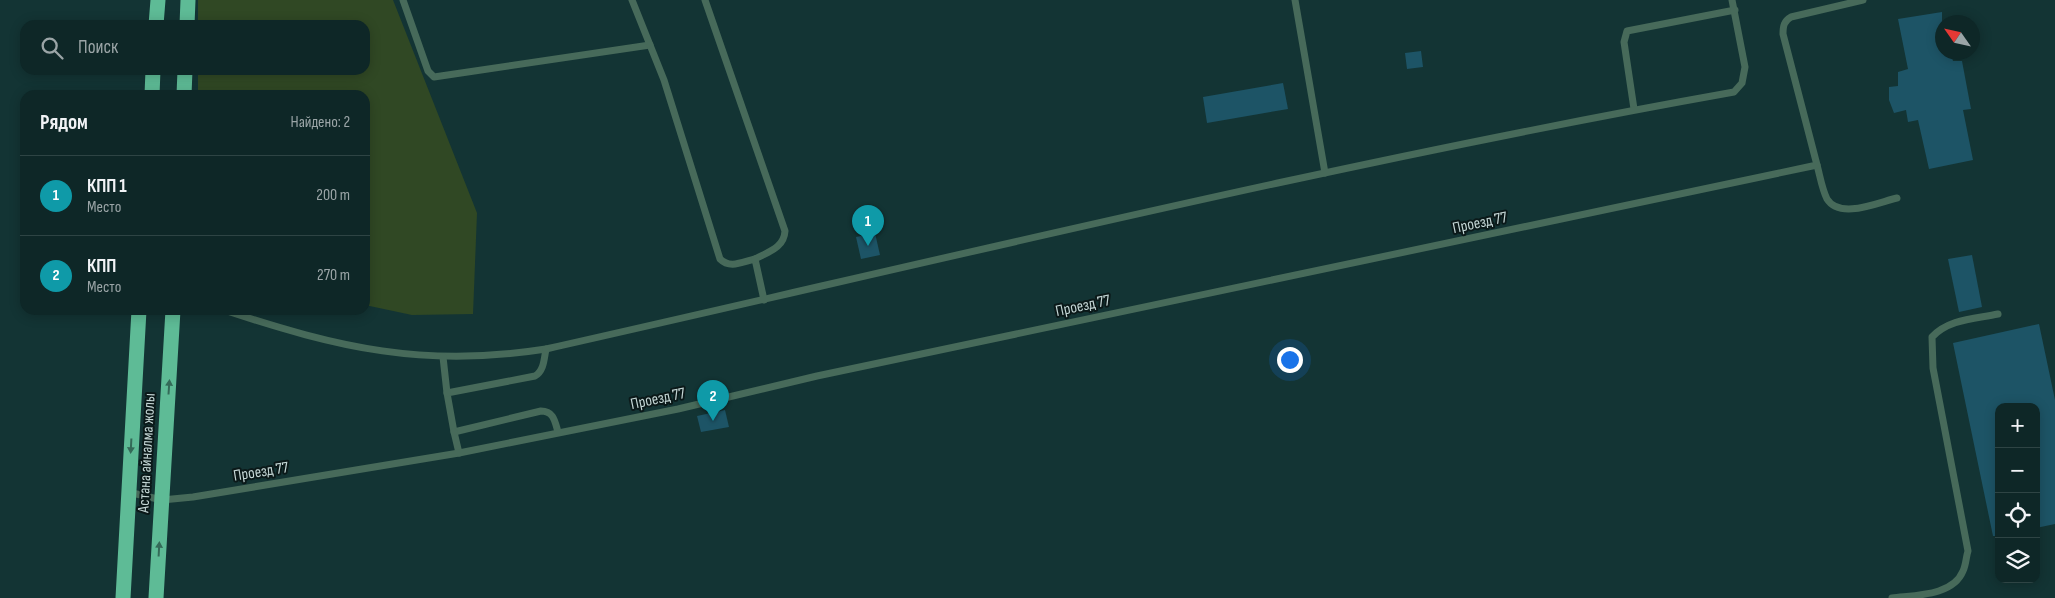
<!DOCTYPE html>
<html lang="ru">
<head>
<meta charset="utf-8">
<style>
	:root { --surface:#0e2727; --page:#172f2f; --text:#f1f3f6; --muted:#9ba5a7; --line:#2e4444; --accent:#b45309 }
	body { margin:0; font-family:"Sofia Sans Condensed",sans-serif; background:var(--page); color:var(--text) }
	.controls { position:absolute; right:15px; bottom:15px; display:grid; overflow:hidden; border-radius:10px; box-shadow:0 2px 12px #0003 }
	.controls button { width:45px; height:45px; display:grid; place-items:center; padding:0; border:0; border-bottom:1px solid var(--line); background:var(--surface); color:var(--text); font:25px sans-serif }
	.compass { position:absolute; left:1935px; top:15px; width:45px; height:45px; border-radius:50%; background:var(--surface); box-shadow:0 2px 12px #0003; rotate:304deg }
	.you { position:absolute; left:1289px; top:359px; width:18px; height:18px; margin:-12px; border:4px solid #fff; border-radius:50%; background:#1a73e8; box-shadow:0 0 0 8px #1a73e833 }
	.badge { display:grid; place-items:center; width:32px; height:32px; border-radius:50%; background:var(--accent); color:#fff; font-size:16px; font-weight:700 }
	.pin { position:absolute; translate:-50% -41px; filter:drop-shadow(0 1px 2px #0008) }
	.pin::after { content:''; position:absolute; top:26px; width:18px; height:15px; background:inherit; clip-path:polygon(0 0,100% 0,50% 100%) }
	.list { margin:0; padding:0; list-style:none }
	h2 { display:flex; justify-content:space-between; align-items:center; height:65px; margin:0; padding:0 20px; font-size:21px }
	h2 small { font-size:16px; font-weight:400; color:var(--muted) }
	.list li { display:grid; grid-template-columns:32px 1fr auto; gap:15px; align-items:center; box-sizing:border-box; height:80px; padding:0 20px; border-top:1px solid var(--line) }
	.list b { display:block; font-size:19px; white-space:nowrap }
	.list p { margin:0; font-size:16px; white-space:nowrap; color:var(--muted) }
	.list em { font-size:16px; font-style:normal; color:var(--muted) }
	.icon { flex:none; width:28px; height:28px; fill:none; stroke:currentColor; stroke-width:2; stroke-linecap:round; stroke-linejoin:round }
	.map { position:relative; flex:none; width:2055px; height:598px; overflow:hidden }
	.search { position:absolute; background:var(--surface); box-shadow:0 2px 12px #0003; left:20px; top:20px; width:350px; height:55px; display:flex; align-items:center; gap:12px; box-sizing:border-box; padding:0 18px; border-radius:15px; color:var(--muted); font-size:19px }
	.panel { position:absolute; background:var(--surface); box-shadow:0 2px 12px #0003; left:20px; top:90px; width:350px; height:225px; border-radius:15px }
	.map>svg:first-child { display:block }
	.green { fill:#304824 }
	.building { fill:#1d5466 }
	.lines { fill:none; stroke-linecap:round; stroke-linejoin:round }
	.lane { stroke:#476a5a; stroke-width:7 }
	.highway { stroke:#5ebb96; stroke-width:15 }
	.oneway { fill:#346a58 }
	.labels { text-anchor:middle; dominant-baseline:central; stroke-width:4; stroke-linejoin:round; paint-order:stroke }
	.street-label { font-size:16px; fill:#c4d6d5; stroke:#0b1919 }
</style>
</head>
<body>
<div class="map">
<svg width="2055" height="598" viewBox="0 0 2055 598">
	<rect width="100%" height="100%" fill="#133434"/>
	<path class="green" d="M198,0h195l84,213 -4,101 -61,1 -47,-10v-210h-167v-25h167v-45h-167z"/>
	<g class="building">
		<path d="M1942,12v40h9l2,9h9l9,48 -8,1 10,50 -44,9 -11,-49 -10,2 -2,-12 -12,3 -5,-13v-13l9,-1v-14l10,-3 -10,-50z"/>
		<path d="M1421,51l2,16 -16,2 -2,-16z"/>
		<path d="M1283,83l5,26 -81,14 -4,-26z"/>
		<path d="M875,233l5,22 -19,4 -5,-22z"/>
		<path d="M1972,255l10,52 -23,5 -11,-53z"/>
		<path d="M2039,324l16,76v124l-19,4v-121h-37v129h-6l-40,-193z"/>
		<path d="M725,410l4,17 -28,5 -4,-16z"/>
	</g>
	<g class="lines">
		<g class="lane">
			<path d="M403,0l25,71 6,6 216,-32"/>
			<path d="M632,0l32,80 56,179c10,10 22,3 35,0l9,41"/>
			<path d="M705,0l80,231c-1,17 -17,21 -30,28"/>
			<path d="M1295,0l30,173"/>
			<path d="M1634,109l-10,-67 3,-11 108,-21"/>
			<path d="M1817,165c3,11 5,24 10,34 13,21 52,3 70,-1"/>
			<path d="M224,310c115,38 200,58 322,39 395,-89 789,-186 1188,-257l8,-9 3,-16 -13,-67"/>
			<path d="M546,349c-2,10 -2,22 -11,27l-88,17 7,39 87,-21c13,0 14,11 17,21"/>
			<path d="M443,357l4,36"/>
			<path d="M454,432l5,21"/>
			<path d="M128,492l34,8 31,-3 266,-44 219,-44 139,-33 1000,-211 -34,-131c0,-8 1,-13 8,-17l72,-17"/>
			<path d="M1892,598c23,-3 61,-2 71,-27 3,-6 3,-14 5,-20l-35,-183 -1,-31c17,-18 42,-18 66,-23"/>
		</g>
		<g class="highway">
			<path d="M156,25l2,-25"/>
			<path d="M187,25l1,-25"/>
			<path d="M152,95l1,-25"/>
			<path d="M184,95l1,-25"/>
			<path d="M123,598l16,-288"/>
			<path d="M156,598l17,-288"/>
		</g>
	</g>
	<defs><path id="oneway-solid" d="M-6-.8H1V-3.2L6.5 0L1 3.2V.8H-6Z" transform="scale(1.25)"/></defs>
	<g class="oneway">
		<use href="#oneway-solid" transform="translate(169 387) rotate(-86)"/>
		<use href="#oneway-solid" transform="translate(131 446) rotate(93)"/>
		<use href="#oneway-solid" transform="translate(159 549) rotate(-87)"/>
	</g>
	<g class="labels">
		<g class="street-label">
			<text transform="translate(1480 223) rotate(-12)">Проезд 77</text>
			<text transform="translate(1083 306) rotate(-12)">Проезд 77</text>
			<text transform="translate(658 399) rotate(-12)">Проезд 77</text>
			<text transform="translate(147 453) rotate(-87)">Астана айналма жолы</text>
			<text transform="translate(261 472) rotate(-9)">Проезд 77</text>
		</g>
	</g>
</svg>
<div class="controls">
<button>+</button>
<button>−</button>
<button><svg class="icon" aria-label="locate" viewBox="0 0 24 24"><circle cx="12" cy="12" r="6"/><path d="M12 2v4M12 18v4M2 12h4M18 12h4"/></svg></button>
<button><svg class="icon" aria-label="layers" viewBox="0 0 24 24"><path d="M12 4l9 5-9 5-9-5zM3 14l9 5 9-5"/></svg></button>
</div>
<svg class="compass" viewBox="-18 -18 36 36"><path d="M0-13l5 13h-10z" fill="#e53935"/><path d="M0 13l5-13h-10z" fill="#9ba5a7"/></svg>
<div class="you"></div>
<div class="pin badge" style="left:868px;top:246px;background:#0f9aa8">1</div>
<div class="pin badge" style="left:713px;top:421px;background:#0f9aa8">2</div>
<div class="search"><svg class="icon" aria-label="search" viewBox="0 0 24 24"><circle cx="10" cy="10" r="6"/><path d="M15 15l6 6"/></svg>Поиск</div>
<section class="panel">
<h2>Рядом<small>Найдено: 2</small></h2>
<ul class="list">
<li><span class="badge" style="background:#0f9aa8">1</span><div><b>КПП 1</b><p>Место</p></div><em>200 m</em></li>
<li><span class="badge" style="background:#0f9aa8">2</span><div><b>КПП</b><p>Место</p></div><em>270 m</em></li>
</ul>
</section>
</div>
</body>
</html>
